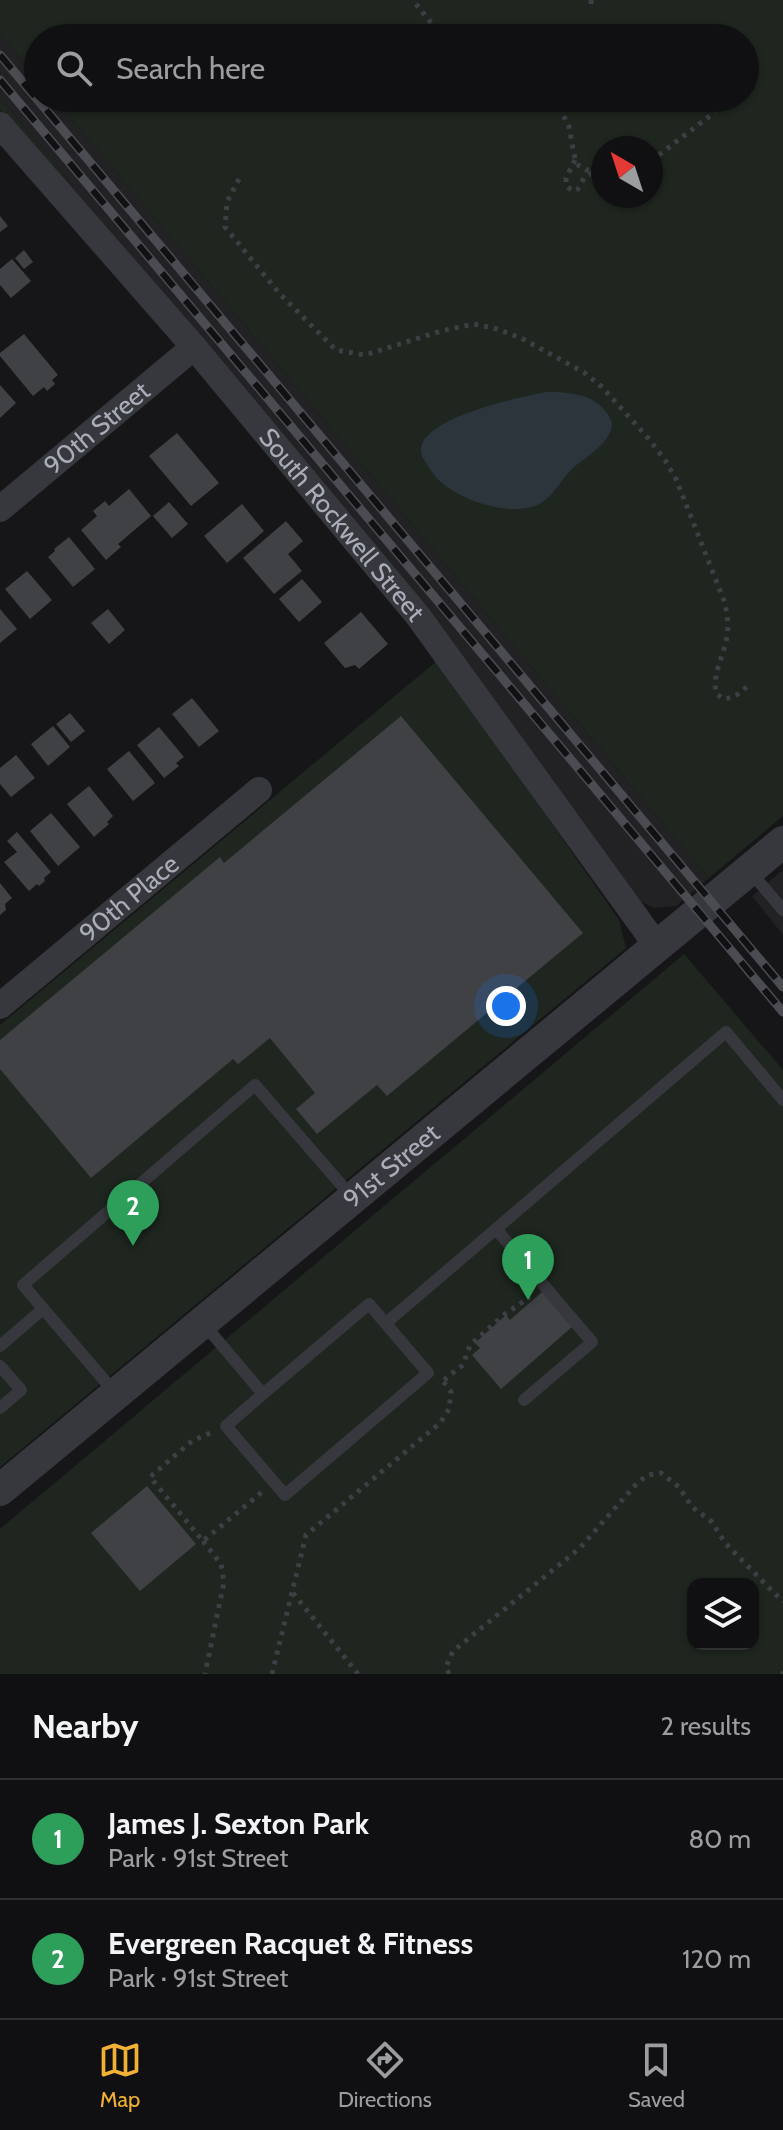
<!DOCTYPE html>
<html lang="en">
<head>
<meta charset="utf-8">
<style>
	:root { --surface:#101012; --page:#1e1e20; --text:#f1f3f6; --muted:#9c9d9f; --line:#303032; --accent:#f2b134 }
	body { margin:0; font-family:Cabin,sans-serif; background:var(--page); color:var(--text) }
	.controls { position:absolute; right:24px; bottom:24px; display:grid; overflow:hidden; border-radius:16px; box-shadow:0 2px 6px #0004 }
	.controls button { width:72px; height:72px; display:grid; place-items:center; padding:0; border:0; border-bottom:2px solid var(--line); background:var(--surface); color:var(--text); font:40px sans-serif }
	.compass { position:absolute; left:591px; top:136px; width:72px; height:72px; border-radius:50%; background:var(--surface); box-shadow:0 2px 6px #0004; rotate:321deg }
	.you { position:absolute; left:506px; top:1006px; width:28px; height:28px; margin:-20px; border:6px solid #fff; border-radius:50%; background:#1a73e8; box-shadow:0 0 0 12px #1a73e833 }
	.badge { display:grid; place-items:center; width:52px; height:52px; border-radius:50%; background:var(--accent); color:#fff; font-size:26px; font-weight:700 }
	.pin { position:absolute; translate:-50% -66px; filter:drop-shadow(0 2px 4px #0008) }
	.pin::after { content:''; position:absolute; top:42px; width:28px; height:24px; background:inherit; clip-path:polygon(0 0,100% 0,50% 100%) }
	.list { margin:0; padding:0; list-style:none }
	h2 { display:flex; justify-content:space-between; align-items:center; height:104px; margin:0; padding:0 32px; font-size:34px }
	h2 small { font-size:26px; font-weight:400; color:var(--muted) }
	.list li { display:grid; grid-template-columns:52px 1fr auto; gap:24px; align-items:center; box-sizing:border-box; height:120px; padding:0 32px; border-top:2px solid var(--line) }
	.list b { display:block; font-size:30px; white-space:nowrap }
	.list p { margin:0; font-size:26px; white-space:nowrap; color:var(--muted) }
	.list em { font-size:26px; font-style:normal; color:var(--muted) }
	.icon { flex:none; width:44px; height:44px; fill:none; stroke:currentColor; stroke-width:2; stroke-linecap:round; stroke-linejoin:round }
	.map { position:relative; flex:none; width:783px; height:1674px; overflow:hidden }
	.search { position:absolute; background:var(--surface); box-shadow:0 2px 6px #0004; left:24px; right:24px; top:24px; height:88px; display:flex; align-items:center; gap:20px; box-sizing:border-box; padding:0 28px; border-radius:44px; color:var(--muted); font-size:30px }
	.sheet { height:344px; background:var(--surface) }
	nav { display:flex; justify-content:space-around; align-items:center; box-sizing:border-box; height:112px; border-top:2px solid var(--line); background:var(--surface); font-size:22px; color:var(--muted) }
	nav a { display:grid; justify-items:center; gap:4px }
	nav .on { color:var(--accent) }
	.map>svg:first-child { display:block }
	.built { fill:#222225 }
	.green { fill:#1e261f; fill-rule:evenodd }
	.water { fill:#2c353c }
	.building { fill:#404145 }
	.lines { fill:none; stroke-linecap:round; stroke-linejoin:round }
	.path { stroke:#3d3f44; stroke-width:5; stroke-dasharray:4 6; stroke-linecap:butt }
	.service { stroke:#37383d; stroke-width:12 }
	.minor { stroke:#37383d; stroke-width:26 }
	.tertiary { stroke:#37383d; stroke-width:32 }
	.rail-casing { stroke:#4a4c52; stroke-width:9 }
	.rail { stroke:#111113; stroke-width:6; stroke-dasharray:18; stroke-linecap:butt }
	.labels { text-anchor:middle; dominant-baseline:central; stroke-width:6; stroke-linejoin:round; paint-order:stroke }
	.street-label { font-size:26px; fill:#a8adb8; stroke:#111113 }
</style>
</head>
<body>
<div class="map">
<svg width="783" height="1674" viewBox="0 0 783 1674">
	<rect width="100%" height="100%" fill="#161618"/>
	<g class="built">
		<path d="M0,34l38,45v19h16l655,780 -33,28 -22,2 -16,-8 -574,-717 4,-4 -68,-81z"/>
		<path d="M783,870v65l-31,-39z"/>
	</g>
	<g class="green">
		<path d="M0,0h783v816l-74,62 -655,-780h691v-60h-707v41l-38,-45zM603,148h48v48h-48z"/>
		<path d="M0,98l68,81 -4,4 -64,-73z"/>
		<path d="M438,660l181,260 7,28 -626,519v-442z"/>
		<path d="M684,954l99,116v604h-783v-145zM693,1584h60v60h-60z"/>
	</g>
	<path class="water" d="M547,392c22,0 47,2 60,21 4,6 6,11 4,17 -6,17 -27,28 -39,39 -10,10 -17,24 -28,32 -26,19 -81,1 -103,-19 -6,-5 -14,-17 -18,-24 -19,-38 101,-62 124,-66z"/>
	<g class="building">
		<path d="M0,216l8,10 -8,6z"/>
		<path d="M24,250l9,12 -9,7 -9,-11z"/>
		<path d="M12,259l19,22 -20,17 -11,-13v-16z"/>
		<path d="M24,334l34,41 -6,5 3,4 -8,7 -3,-4 -11,9 -33,-40v-3z"/>
		<path d="M0,385l16,18 -16,15z"/>
		<path d="M177,433l42,50 -28,23 -42,-50z"/>
		<path d="M129,489l22,27 -33,28 3,3 -15,13 -25,-30 16,-14 -4,-5 12,-10 4,5z"/>
		<path d="M169,502l19,22 -16,14 -19,-22z"/>
		<path d="M242,504l22,27 -37,32 -23,-27z"/>
		<path d="M286,521l17,20 -15,13 14,17 -28,23 -31,-36z"/>
		<path d="M69,537l26,32 -22,18 -25,-30 7,-6 -1,-2z"/>
		<path d="M27,571l25,29 -22,19 -25,-30z"/>
		<path d="M302,579l20,23 -23,20 -20,-23z"/>
		<path d="M0,609l17,20 -17,14z"/>
		<path d="M108,609l17,21 -16,14 -18,-21z"/>
		<path d="M361,612l27,32 -29,25 -4,-4 -10,3 -21,-25z"/>
		<path d="M192,698l27,33 -20,16 -27,-33z"/>
		<path d="M70,713l15,18 -14,11 -15,-18z"/>
		<path d="M401,716l182,217 -196,163 -10,-11 -60,49 -21,-25 19,-16 -45,-55 -32,26 -5,-5 -142,119 -91,-109v-29l220,-183 4,6z"/>
		<path d="M53,726l17,21 -22,19 -17,-22z"/>
		<path d="M159,727l25,30 -8,6 3,3 -15,12 -27,-33z"/>
		<path d="M129,751l26,32 -22,18 -26,-32z"/>
		<path d="M16,755l19,23 -24,19 -11,-13v-16z"/>
		<path d="M89,786l24,30 -6,6 2,2 -15,13 -27,-33z"/>
		<path d="M51,813l29,34 -22,19 -28,-35z"/>
		<path d="M17,832l34,40 -7,6 1,3 -6,5 -2,-2 -8,7 -25,-29 13,-10 -10,-11z"/>
		<path d="M0,883l12,15 -7,6 1,6 -6,5z"/>
		<path d="M542,1292l31,34 -72,63 -29,-34 8,-7 -5,-5 31,-28 4,5z"/>
		<path d="M147,1486l49,58 -56,47 -49,-58z"/>
	</g>
	<g class="lines">
		<g class="path">
			<path d="M591,0v4"/>
			<path d="M416,4l20,25 12,9"/>
			<path d="M555,98l14,29 6,32 4,7 7,4h17"/>
			<path d="M575,160l-9,18v7l6,6 6,-2 6,-11 10,-6"/>
			<path d="M651,161l64,-49"/>
			<path d="M239,179l-12,23 -2,25 54,66 57,57 29,5 76,-24 33,-7 23,5 24,9 64,35 17,14 46,51 17,22 11,19 49,124c2,11 4,22 2,33 -3,20 -15,37 -11,57l7,6c12,-1 19,-7 27,-16"/>
			<path d="M444,1380l19,-15 7,-20 35,-31 25,-17"/>
			<path d="M210,1433l-18,8 -42,36 53,64 59,-49"/>
			<path d="M203,1541l18,23 3,18 -19,92"/>
			<path d="M293,1593l65,81"/>
			<path d="M272,1674l34,-139 134,-112 9,-14 2,-17 -8,-11"/>
			<path d="M449,1674l-3,-7 7,-16 127,-103 58,-66 10,-7 13,-2 18,14 13,20 19,14 15,23 57,58"/>
			<path d="M781,1674l2,-1"/>
		</g>
		<g class="service">
			<path d="M749,870l34,40"/>
			<path d="M496,1229l230,-197 57,68"/>
			<path d="M203,1323l60,71 -37,32 59,69 143,-122 -59,-69 -106,90"/>
			<path d="M386,1323l110,-94 96,113 -68,58"/>
			<path d="M0,1346l43,-37"/>
			<path d="M0,1366l21,24 -21,18"/>
			<path d="M116,1394l-93,-109 232,-200 96,111"/>
		</g>
		<g class="minor">
			<path id="s1" d="M0,125l194,222 224,269 239,330"/>
			<path id="s2" d="M0,509l194,-162"/>
			<path id="s3" d="M0,1006l259,-216"/>
		</g>
		<path class="tertiary" id="s4" d="M0,1490l783,-648"/>
		<g class="rail-casing">
			<g id="rail">
				<path d="M0,55l783,932"/>
				<path d="M0,80l783,932"/>
			</g>
		</g>
		<use href="#rail" class="rail"/>
	</g>
	<g class="labels">
		<g class="street-label">
			<text stroke="none"><textPath href="#s2" startOffset="126">90th Street</textPath></text>
			<text stroke="none"><textPath href="#s1" startOffset="526">South Rockwell Street</textPath></text>
			<text stroke="none"><textPath href="#s3" startOffset="168">90th Place</textPath></text>
			<text stroke="none"><textPath href="#s4" startOffset="508">91st Street</textPath></text>
		</g>
	</g>
</svg>
<div class="controls">
<button><svg class="icon" aria-label="layers" viewBox="0 0 24 24"><path d="M12 4l9 5-9 5-9-5zM3 14l9 5 9-5"/></svg></button>
</div>
<svg class="compass" viewBox="-18 -18 36 36"><path d="M0-13l5 13h-10z" fill="#e53935"/><path d="M0 13l5-13h-10z" fill="#9c9d9f"/></svg>
<div class="you"></div>
<div class="pin badge" style="left:528px;top:1300px;background:#2e9e5b">1</div>
<div class="pin badge" style="left:133px;top:1246px;background:#2e9e5b">2</div>
<div class="search"><svg class="icon" aria-label="search" viewBox="0 0 24 24"><circle cx="10" cy="10" r="6"/><path d="M15 15l6 6"/></svg>Search here</div>
</div>
<section class="sheet">
<h2>Nearby<small>2 results</small></h2>
<ul class="list">
<li><span class="badge" style="background:#2e9e5b">1</span><div><b>James J. Sexton Park</b><p>Park · 91st Street</p></div><em>80 m</em></li>
<li><span class="badge" style="background:#2e9e5b">2</span><div><b>Evergreen Racquet &amp; Fitness</b><p>Park · 91st Street</p></div><em>120 m</em></li>
</ul>
</section>
<nav>
<a class="on"><svg class="icon" aria-label="map" viewBox="0 0 24 24"><path d="M3 6l6-2 6 2 6-2v14l-6 2-6-2-6 2zM9 4v14M15 6v14"/></svg>Map</a>
<a><svg class="icon" aria-label="directions" viewBox="0 0 24 24"><path d="M12 3l9 9-9 9-9-9zM9 14v-3h6M13 9l2 2-2 2"/></svg>Directions</a>
<a><svg class="icon" aria-label="saved" viewBox="0 0 24 24"><path d="M7 4h10v16l-5-4-5 4z"/></svg>Saved</a>
</nav>
</body>
</html>
